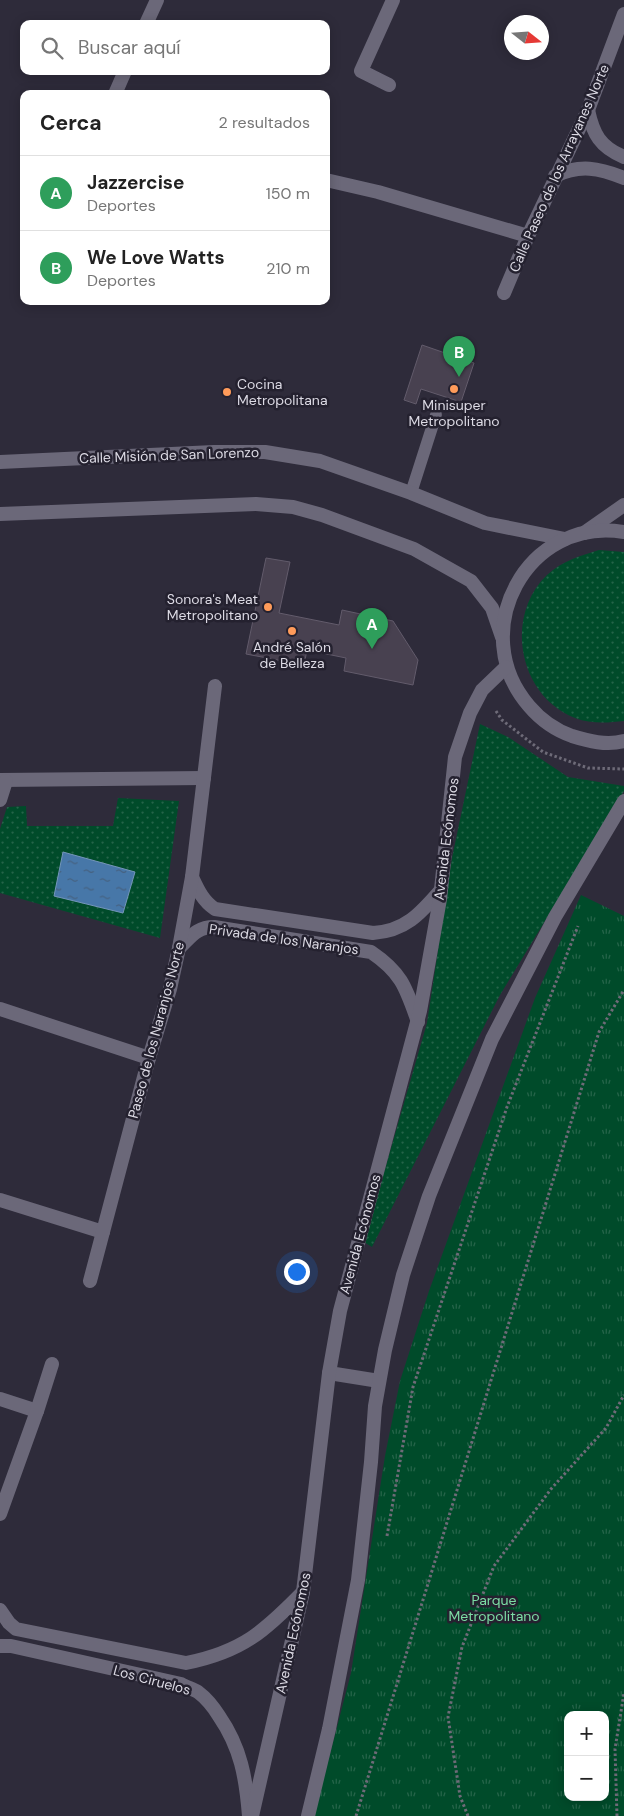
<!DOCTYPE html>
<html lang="es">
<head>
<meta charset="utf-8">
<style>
	:root { --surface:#fff; --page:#f6f6f6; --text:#222; --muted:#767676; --line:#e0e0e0; --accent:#db2777 }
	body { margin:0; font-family:"DM Sans",sans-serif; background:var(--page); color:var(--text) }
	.controls { position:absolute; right:15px; bottom:15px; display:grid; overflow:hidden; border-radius:10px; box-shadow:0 2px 12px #0003 }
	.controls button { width:45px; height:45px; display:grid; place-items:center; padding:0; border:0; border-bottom:1px solid var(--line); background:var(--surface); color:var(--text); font:25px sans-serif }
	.compass { position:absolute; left:504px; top:15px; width:45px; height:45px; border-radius:50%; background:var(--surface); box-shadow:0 2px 12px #0003; rotate:107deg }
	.you { position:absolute; left:296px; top:1271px; width:18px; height:18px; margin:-12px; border:4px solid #fff; border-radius:50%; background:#1a73e8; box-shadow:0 0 0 8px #1a73e833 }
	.badge { display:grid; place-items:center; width:32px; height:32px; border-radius:50%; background:var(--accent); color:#fff; font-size:16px; font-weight:700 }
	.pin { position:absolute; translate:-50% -41px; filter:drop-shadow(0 1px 2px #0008) }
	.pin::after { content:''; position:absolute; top:26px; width:18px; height:15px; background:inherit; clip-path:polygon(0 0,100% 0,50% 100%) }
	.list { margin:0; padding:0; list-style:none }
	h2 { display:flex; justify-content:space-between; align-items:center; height:65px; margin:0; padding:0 20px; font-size:21px }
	h2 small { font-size:16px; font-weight:400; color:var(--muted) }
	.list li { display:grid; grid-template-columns:32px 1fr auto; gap:15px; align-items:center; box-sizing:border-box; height:75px; padding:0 20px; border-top:1px solid var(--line) }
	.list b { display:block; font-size:19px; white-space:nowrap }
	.list p { margin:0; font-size:16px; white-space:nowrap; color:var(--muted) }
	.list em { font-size:16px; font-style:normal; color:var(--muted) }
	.icon { flex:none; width:28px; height:28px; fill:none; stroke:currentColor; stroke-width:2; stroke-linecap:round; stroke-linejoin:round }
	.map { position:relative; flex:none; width:624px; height:1816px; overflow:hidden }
	.search { position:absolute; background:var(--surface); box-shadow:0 2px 12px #0003; left:20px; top:20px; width:310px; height:55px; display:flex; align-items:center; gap:12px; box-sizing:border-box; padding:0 18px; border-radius:10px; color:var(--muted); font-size:19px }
	.panel { position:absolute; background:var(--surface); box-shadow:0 2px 12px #0003; left:20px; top:90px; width:310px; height:215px; border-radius:10px }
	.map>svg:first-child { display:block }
	.grass { fill:url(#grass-dots) }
	.park { fill:url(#park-tufts); fill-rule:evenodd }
	.water { fill:url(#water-ripples); stroke:#7495ba }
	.building { fill:#484150; stroke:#625b6b }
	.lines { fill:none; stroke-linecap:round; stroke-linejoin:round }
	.path { stroke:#6e6b78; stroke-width:3; stroke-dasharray:2.5 2.5; stroke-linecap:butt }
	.service { stroke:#6b6879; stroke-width:12 }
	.minor { stroke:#6b6879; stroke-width:14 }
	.tertiary { stroke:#6b6879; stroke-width:14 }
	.poi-dot { fill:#ff9b5a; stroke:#24212f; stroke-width:2 }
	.labels { text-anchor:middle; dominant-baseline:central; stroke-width:5; stroke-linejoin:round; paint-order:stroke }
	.street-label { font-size:14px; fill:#dcdae4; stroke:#24212f }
	.poi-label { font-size:14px; fill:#dcdae4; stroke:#24212f }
	.park-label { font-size:14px; fill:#7cdca4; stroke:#24212f }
</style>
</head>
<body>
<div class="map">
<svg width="624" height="1816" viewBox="0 0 624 1816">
	<defs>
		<pattern id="grass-dots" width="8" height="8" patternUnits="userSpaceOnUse" patternTransform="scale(1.25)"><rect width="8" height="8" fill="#004b2a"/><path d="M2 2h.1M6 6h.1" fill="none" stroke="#256449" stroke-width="1.8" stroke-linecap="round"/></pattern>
		<pattern id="park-tufts" width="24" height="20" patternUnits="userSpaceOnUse" patternTransform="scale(1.25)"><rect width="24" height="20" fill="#004b2a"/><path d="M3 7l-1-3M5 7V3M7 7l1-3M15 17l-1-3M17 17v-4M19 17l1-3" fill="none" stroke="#256449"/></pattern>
		<pattern id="water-ripples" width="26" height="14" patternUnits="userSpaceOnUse" patternTransform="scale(1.25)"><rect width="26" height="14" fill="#4777a8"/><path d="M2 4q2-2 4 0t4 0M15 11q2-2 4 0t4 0" fill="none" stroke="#456180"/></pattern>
	</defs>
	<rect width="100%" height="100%" fill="#2e2b3a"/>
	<g class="grass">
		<path d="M599,550l25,2v169c-17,2 -33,3 -49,-3 -57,-22 -71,-102 -28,-143 15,-14 33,-19 52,-25z"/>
		<path d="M480,724l28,13 60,40 56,9v5l-124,204 -128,252 -8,-5 63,-219 25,-165z"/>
		<path d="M118,798l61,3 -19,137 -160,-45v-64l7,-22 19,-1 1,20h86z"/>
	</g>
	<path class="park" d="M581,895l43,21v900h-310l37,-143 34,-217 15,-75 29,-90 106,-293zM568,1715h37v82h-37z"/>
	<path class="water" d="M63,852l72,20 -12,41 -69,-17z"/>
	<g class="building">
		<path d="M422,345l52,18 -13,39 -40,-13 -5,15 -12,-4z"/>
		<path d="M266,558l24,4 -11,51 60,12 3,-15 51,11 25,39 -5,25 -69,-14 2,-13 -39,-8 -3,15 -58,-11z"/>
	</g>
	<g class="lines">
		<g class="path">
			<path d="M496,711l6,9 41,32 45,16 36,1"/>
			<path d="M387,1536l26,-149 94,-280 71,-181"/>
			<path d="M356,1816l243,-784 25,-42"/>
			<path d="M468,1816l-8,-20 -12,-79 14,-70 32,-81 57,-77 55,-61 18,-33"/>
			<path d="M617,1816l-2,-67 9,-56"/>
		</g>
		<path class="service" d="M411,493l25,-78"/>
		<g class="minor">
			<path d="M146,24l11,-24"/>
			<path d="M389,85l-28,-14 32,-71"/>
			<path d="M115,94l10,-23"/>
			<path d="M588,110c5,24 12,37 36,47"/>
			<path d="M555,176c25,-12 44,-8 69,2"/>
			<path d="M326,180l52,12 150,44"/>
			<path d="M504,293l24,-57 60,-126 36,-96"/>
			<path d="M584,533l40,-28"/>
			<path d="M0,780l204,-2"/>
			<path d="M0,800l6,-19"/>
			<path d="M192,877c6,13 11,24 23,32l158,24c32,-2 47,-19 67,-42"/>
			<path d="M179,948c12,-11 17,-21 35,-21l157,25c31,21 35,36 47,70"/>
			<path d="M0,1009l149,49"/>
			<path d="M0,1200l103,32"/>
			<path d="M90,1281l59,-223 21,-69 9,-41 13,-71 23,-191"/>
			<path d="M0,1399l37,12"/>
			<path d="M0,1514l37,-103 15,-47"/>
			<path d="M0,1610l9,13 7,6 170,34c56,-11 79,-32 117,-71"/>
			<path d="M0,1646h11l170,38c5,3 12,5 17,8 8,6 16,16 21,24 22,32 27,62 30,100"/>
		</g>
		<g class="tertiary">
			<path d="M0,462l214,-10h51l55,9 91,32 74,30 80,16"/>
			<path d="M0,514l256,-10 37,3 29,8 92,34 57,32 21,27 10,29"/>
			<path d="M624,532c-97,-16 -159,100 -95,174 11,13 26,24 43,30 16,5 35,10 52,5"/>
			<path d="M329,1373l50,8"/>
			<path d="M252,1816l51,-224 26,-219 11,-62 80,-300 20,-112 15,-142 15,-44 12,-23 24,-23"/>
			<path d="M308,1816l21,-87 29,-149 13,-118 4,-56 10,-56 18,-75 26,-79 63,-157 63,-122 69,-116"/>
		</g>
	</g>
	<g class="poi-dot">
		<circle cx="454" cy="389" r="5"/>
		<circle cx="227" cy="392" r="5"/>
		<circle cx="268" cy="607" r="5"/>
		<circle cx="292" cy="631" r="5"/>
	</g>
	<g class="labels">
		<g class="street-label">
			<text transform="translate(559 168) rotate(-66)">Calle Paseo de los Arrayanes Norte</text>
			<text transform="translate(169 455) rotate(-2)">Calle Misión de San Lorenzo</text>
			<text transform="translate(446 839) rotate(-83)">Avenida Ecónomos</text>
			<text transform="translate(284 939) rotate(8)">Privada de los Naranjos</text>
			<text transform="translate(156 1030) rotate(-75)">Paseo de los Naranjos Norte</text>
			<text transform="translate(360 1234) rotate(-75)">Avenida Ecónomos</text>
			<text transform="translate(293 1633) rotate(-78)">Avenida Ecónomos</text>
			<text transform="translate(152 1680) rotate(15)">Los Ciruelos</text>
		</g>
		<g class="poi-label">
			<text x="237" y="384" text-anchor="start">Cocina<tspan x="237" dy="16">Metropolitana</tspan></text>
			<text x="454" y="405">Minisuper<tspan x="454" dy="16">Metropolitano</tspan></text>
			<text x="258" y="599" text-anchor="end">Sonora's Meat<tspan x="258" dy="16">Metropolitano</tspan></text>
			<text x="292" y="647">André Salón<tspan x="292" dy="16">de Belleza</tspan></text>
		</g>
		<g class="park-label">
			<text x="494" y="1600">Parque<tspan x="494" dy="16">Metropolitano</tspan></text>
		</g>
	</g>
</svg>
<div class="controls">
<button>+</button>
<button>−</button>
</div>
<svg class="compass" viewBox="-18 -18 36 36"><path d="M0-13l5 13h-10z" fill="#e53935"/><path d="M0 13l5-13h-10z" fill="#767676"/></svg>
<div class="you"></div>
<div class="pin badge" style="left:372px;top:649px;background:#2e9e5b">A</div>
<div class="pin badge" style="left:459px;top:377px;background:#2e9e5b">B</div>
<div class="search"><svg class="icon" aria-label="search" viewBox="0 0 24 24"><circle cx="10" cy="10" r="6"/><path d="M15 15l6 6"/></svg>Buscar aquí</div>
<section class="panel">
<h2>Cerca<small>2 resultados</small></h2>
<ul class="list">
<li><span class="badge" style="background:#2e9e5b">A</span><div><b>Jazzercise</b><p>Deportes</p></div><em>150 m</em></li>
<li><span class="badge" style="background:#2e9e5b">B</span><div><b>We Love Watts</b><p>Deportes</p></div><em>210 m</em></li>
</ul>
</section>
</div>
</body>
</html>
